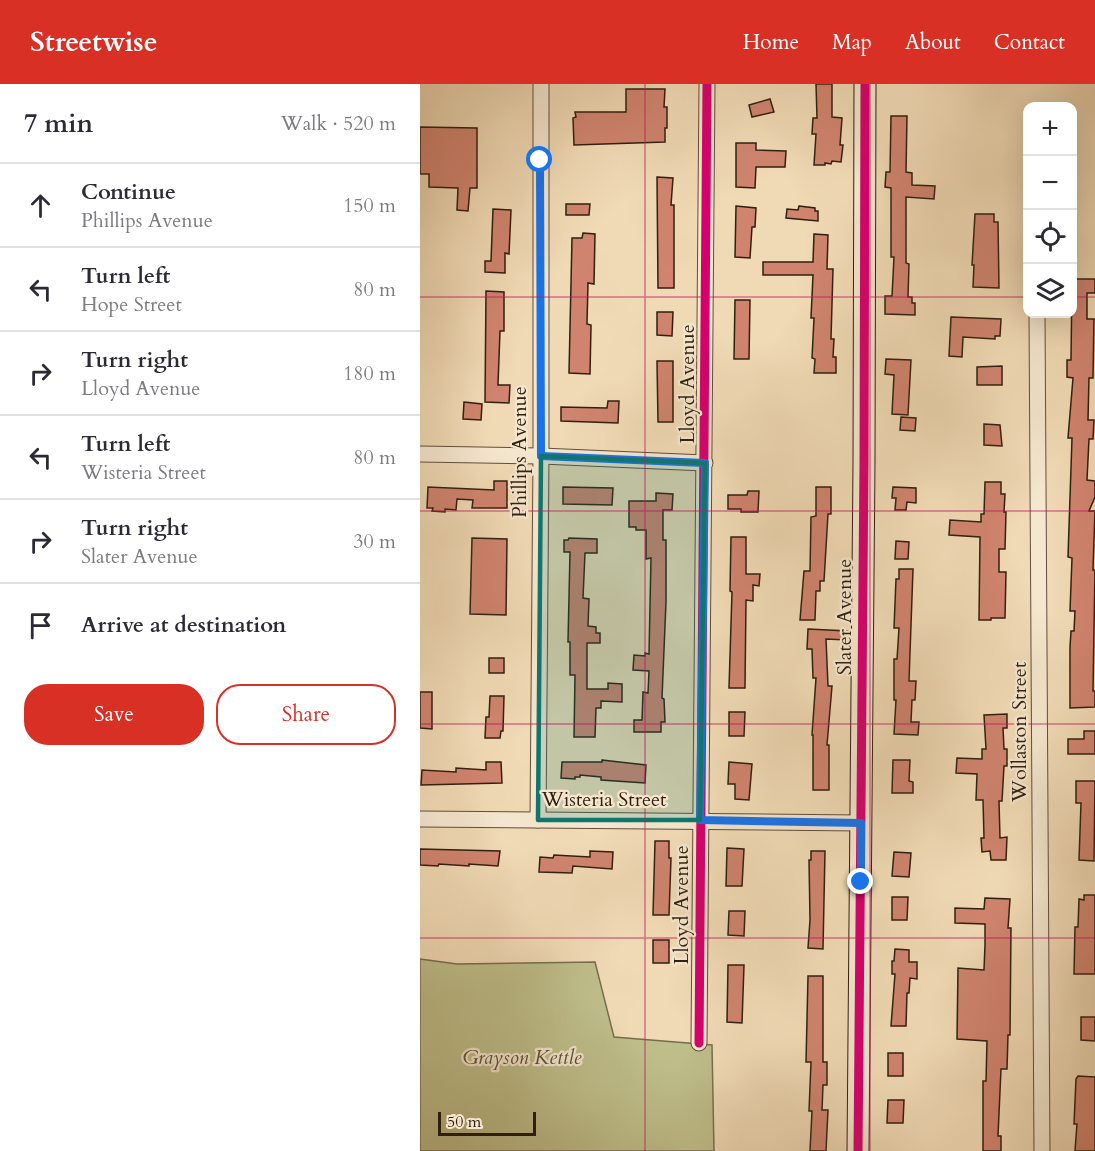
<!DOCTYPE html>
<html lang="en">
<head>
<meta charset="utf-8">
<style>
	:root { --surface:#fff; --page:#f2f2f3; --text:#2b2b33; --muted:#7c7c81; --line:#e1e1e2; --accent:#d93025 }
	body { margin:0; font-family:Cardo,serif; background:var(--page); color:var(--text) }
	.controls { position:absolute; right:18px; top:18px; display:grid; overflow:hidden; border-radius:12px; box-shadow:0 6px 24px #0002 }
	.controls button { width:54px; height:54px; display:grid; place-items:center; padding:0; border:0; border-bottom:2px solid var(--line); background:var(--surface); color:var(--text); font:30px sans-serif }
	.scale { position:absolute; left:18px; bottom:15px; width:98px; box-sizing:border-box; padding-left:6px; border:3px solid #311f0e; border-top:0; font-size:16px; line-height:21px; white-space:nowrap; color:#311f0e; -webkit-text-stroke:4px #f5e7cf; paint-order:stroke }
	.stop { position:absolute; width:18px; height:18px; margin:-14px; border:4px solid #1a73e8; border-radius:50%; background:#fff }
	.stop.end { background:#1a73e8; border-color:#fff; box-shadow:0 2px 6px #0008 }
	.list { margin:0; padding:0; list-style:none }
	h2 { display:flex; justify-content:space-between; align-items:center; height:78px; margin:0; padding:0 24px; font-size:26px }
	h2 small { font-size:20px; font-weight:400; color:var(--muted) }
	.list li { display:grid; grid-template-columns:39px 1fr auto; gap:18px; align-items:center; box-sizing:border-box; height:84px; padding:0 24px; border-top:2px solid var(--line) }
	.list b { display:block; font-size:22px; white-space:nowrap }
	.list p { margin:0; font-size:20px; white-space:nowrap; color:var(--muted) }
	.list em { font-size:20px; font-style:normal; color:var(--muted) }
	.actions { display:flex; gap:12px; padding:18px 24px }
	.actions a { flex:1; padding:14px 0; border:2px solid var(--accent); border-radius:24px; text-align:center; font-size:21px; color:var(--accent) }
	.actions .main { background:var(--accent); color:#fff }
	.icon { flex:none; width:33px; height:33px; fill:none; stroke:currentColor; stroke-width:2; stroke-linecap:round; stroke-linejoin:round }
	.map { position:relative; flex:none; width:675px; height:1067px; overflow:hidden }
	header { display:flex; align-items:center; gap:36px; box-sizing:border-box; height:84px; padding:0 30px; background:var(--accent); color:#fff }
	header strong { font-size:28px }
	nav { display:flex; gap:33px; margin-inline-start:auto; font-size:21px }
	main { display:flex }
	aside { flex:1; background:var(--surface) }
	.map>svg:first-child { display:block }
	.green { fill:#bebe8a; stroke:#786e4c; stroke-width:1.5 }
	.building { fill:#d0846f; stroke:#311f0e; stroke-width:1.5 }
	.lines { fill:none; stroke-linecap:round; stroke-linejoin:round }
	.street-casing { stroke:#614e38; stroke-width:17 }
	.secondary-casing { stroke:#311f0e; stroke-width:23 }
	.street { stroke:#f5e7cf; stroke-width:15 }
	.secondary { stroke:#f5e7cf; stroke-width:21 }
	.cycleway-casing { stroke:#f5e7cf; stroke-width:13 }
	.cycleway { stroke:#d6006c; stroke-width:9 }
	.route { stroke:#1a73e8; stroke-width:8 }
	.marked { fill:#0f766e; fill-opacity:0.2; stroke:#0f766e; stroke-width:4.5; stroke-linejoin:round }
	.grid { fill:none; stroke:#c2185b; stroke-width:1.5; stroke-opacity:0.55 }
	.labels { text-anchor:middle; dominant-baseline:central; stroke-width:4.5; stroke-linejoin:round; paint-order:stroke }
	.street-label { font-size:20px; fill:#311f0e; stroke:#f5e7cf }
	.park-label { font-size:20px; font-style:italic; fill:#5b4f33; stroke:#f5e7cf }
</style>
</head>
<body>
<header>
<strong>Streetwise</strong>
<nav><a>Home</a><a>Map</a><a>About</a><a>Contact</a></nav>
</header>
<main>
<aside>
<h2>7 min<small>Walk · 520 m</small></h2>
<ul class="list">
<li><svg class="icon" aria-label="ahead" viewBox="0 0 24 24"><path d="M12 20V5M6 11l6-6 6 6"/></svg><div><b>Continue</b><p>Phillips Avenue</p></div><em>150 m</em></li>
<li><svg class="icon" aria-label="left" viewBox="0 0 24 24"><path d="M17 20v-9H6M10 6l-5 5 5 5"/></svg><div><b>Turn left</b><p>Hope Street</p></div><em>80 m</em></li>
<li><svg class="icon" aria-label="right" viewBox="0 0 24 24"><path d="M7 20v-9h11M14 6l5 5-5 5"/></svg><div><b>Turn right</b><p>Lloyd Avenue</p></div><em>180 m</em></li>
<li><svg class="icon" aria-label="left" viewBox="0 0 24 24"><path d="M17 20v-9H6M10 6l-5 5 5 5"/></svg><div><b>Turn left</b><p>Wisteria Street</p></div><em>80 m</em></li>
<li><svg class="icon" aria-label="right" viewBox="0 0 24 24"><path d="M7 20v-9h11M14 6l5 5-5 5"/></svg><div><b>Turn right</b><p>Slater Avenue</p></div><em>30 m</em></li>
<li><svg class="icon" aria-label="arrive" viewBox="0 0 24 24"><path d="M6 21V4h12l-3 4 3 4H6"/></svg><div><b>Arrive at destination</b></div></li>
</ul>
<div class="actions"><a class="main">Save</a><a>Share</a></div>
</aside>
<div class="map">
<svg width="675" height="1067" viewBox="0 0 675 1067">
	<rect width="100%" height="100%" fill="#f0dab5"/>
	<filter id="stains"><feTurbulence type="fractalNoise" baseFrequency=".00333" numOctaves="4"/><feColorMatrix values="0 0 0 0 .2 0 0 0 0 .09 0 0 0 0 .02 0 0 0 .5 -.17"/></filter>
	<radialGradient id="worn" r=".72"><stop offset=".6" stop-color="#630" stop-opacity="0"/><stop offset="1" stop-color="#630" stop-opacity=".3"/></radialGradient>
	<path class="green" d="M0,875l37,5 138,-2 19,75 98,8 2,106h-294z"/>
	<g class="building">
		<path d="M396,0h16v33l10,1 -2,27h3l-2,17 -9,-1 -1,3 -6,-1v2h-11l2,-31h-4l1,-16h4z"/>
		<path d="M206,5h39l-1,18h3v21h-2v14l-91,3 -1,-27 3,-1 -1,-5h51z"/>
		<path d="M350,15l4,13 -22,5 -3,-12z"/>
		<path d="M471,32h16l-1,56 6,1v12l23,1 -1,13 -28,-2v66l3,1 -1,33h4v6h3v12l-30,-1v-18h7l2,-39h-3v-69l-6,-1 1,-15h4z"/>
		<path d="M0,43l57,1v60h-7l-2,23 -11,-1 1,-22 -29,-1v-13h-9z"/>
		<path d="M316,59h20v7l30,1 -1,16h-29l-1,21 -19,-1z"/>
		<path d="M237,93l16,1 -2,27h3v83h-16z"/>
		<path d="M146,120h24l-1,11h-23z"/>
		<path d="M316,122l20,2 -1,19h-3l-2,31 -15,-1z"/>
		<path d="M379,122l16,2v3h3v10l-32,-3 1,-9 11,1z"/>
		<path d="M73,125l18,1 -2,44 -4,-1v20l-20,-1v-11h6z"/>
		<path d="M555,130h19v8h4l1,66 -26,-1 1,-22h-2z"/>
		<path d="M163,149l12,1 -1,50 -6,-1 -1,41 4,1 -1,49 -21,-1 3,-135h10z"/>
		<path d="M394,150l14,1 -1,34h6l-2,70h3l-1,18h3v16h-22l1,-14 -3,-1 2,-40h-3l2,-43h-50v-13h50z"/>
		<path d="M652,195h23v14h-8v26h7l-1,59h-4l-1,42h6l-1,19h-4l-2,41 8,1v16l-6,14h6l-2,59h2l-2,121h2v16l-25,1v-61l1,-16h3l1,-20h-5l2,-53 -4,-1 4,-119h-4l5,-60 -6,-1v-17h4z"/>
		<path d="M66,207l18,1v39h-4l-2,54h12l-1,18 -24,-1z"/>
		<path d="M315,216h15l-1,59h-15z"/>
		<path d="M237,228h16l-1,24 -15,-1z"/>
		<path d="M531,233l50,2 -1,17h-5v3l-32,-2 -1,20 -13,-1z"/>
		<path d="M466,275l25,1 -3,55 -16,-1 2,-39 -9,-1z"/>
		<path d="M237,277h16v61h-15z"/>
		<path d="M582,282v19h-25v-18z"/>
		<path d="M188,317h11l-1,22 -57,-2v-14l46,1z"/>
		<path d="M44,318l18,2 -1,16 -18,-1z"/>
		<path d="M481,333l15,1 -1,13 -15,-1z"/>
		<path d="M564,340l16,1 2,21 -18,-1z"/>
		<path d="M74,397h13v27h-35l1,-8 -16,-1 -1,11 -11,-1v3l-13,-1 1,-3h-6l1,-21 66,3z"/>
		<path d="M565,398h16v12h4l-1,18h2l-1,37h-6v23h7l-1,46h-14v2h-12l1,-83 -31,-2 1,-15 31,2v-8h3z"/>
		<path d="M143,403l50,1 -1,17 -49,-1z"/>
		<path d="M396,403h15v27h-3l-4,67h-4v10h-4l-1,29h-15l4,-49h6l1,-54 5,-1z"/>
		<path d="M473,403l23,1v15l-9,-1 -1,8h-11l1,-12h-4z"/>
		<path d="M328,407h11l-1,21h-17v-3h-13v-14h19z"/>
		<path d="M236,409l17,1 -1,16h-9v30h3v62l-4,96 2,1 1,23h-4v10h-27v-12h8l1,-28 5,1 1,-22 -16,-1 1,-15 11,1v-3l4,1 2,-96 -5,1v-29h-10v-3h-7v-26h27z"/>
		<path d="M311,453h15v37h14l-1,12 -6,-1v16l-7,-1 -1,88h-16l3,-96 -2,-1z"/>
		<path d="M52,454l35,1 -1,76 -36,-1z"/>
		<path d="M149,454l28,1v14h-12l-2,45 6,1 -1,27 8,1v6h4v10h-13v46h21v-6l14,1v18l-21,-1v7h-5l-1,29h-21l1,-62h-5v-33h-2l2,-90h-6v-12h4z"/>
		<path d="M476,457l13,1 -1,17h-13z"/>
		<path d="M479,485h14l-4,112h7l-1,19h-3l-1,22h8l-1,13 -24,-1 2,-34h-2v-41h3l2,-31h-5l2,-49h3z"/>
		<path d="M388,545l40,2 -1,9 -21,-1 2,47h4l-5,59h2v45h-16v-55h-1l4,-57h-3l-1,-29h-5z"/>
		<rect x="69" y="574" width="15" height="15"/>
		<path d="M0,608h12v37l-12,-1z"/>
		<path d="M70,612h14l-1,35h-2l-1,7h-15l1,-21h3z"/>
		<path d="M309,628h16l-1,24h-15z"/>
		<path d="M587,630v14h-4l1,21h3v17h-3l-2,35h-3l1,37 7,-1 -1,23h-15l-1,-9 -8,1 -1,-14h3l-1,-38h-7l1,-26 -21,-1 1,-15 25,1v-10h4l-2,-34z"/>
		<path d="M664,647h11v23h-27v-15h16z"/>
		<path d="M182,676l44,5 -1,18 -44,-3v-3l-21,-2v2h-5v2l-14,-1 1,-16h40z"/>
		<path d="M473,676h17l-1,21 4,1v11h-21z"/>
		<path d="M66,678h15l1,21 -81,2 1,-15 34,2v-4l30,2z"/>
		<path d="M309,678l23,2 -3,36 -14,-1v-15h-7z"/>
		<path d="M656,697h19l-1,80 -15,-1 2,-57h-5z"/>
		<path d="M235,757h14v17h2l-2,57h-16z"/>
		<path d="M307,764l17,1 -2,37h-16z"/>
		<path d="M0,765l80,2 -2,15 -29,-2v2l-30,-2 -1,2 -18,-1z"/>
		<path d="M170,767l23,1 -1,17 -39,-3 -1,7 -33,-1 1,-15 13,1 1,-3 36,2z"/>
		<path d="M391,767h14l-2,98 -15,-1 2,-28 -1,-60h2z"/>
		<path d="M474,768l17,1 -2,24 -17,-1z"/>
		<path d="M664,811h11v79h-21l1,-47h3l1,-28 5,1z"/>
		<path d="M472,813h16l-1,23h-15z"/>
		<path d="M565,814l25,1 -2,29h3l-1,107h-2l-1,34h-6l-3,67h3v15h-18v-70h3l1,-40 -30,-2 1,-71 26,2 1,-25v-21l-30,-1v-15l29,1z"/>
		<path d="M309,827h16l-1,25 -16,-1z"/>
		<rect x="233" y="856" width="16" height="23"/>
		<path d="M475,865l14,1v12h8v17l-7,-1 -1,15h-2l-1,33h-15l4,-52h-3v-13h2z"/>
		<path d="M308,881h16l-2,58 -15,-1z"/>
		<path d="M388,892h15v86h4v23h-4l-1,25h6l-2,41h-16l2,-40h-3l2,-49h-5z"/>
		<path d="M661,933h14v24l-14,-1z"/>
		<rect x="468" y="969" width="15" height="23"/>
		<path d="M658,992l17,1v74h-20l2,-27h-3l2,-45z"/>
		<path d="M468,1016h16l-1,23h-16z"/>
	</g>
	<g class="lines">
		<g class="street-casing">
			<g id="street">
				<path d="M617,230l5,837"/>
				<path d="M0,370l121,2 164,7"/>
				<path d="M0,735l441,4"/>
				<path d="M118,736l3,-364v-372"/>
				<path d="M279,959l8,-959"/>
			</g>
		</g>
		<g class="secondary-casing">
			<path id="secondary" d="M438,1067l6,-689 1,-378"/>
		</g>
		<use href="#street" class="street"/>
		<use href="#secondary" class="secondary"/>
		<g class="cycleway-casing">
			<g id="cycleway">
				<path d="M279,959l8,-959"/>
				<path d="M438,1067l6,-689 1,-378"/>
			</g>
		</g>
		<use href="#cycleway" class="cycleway"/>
	</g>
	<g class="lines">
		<path class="route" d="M120,76l1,296 164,7 -5,357 161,3v59"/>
	</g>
	<path class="marked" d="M121,372l164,7 -5,357h-162z"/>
	<path class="grid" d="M225,0v1067M450,0v1067M0,213h608M652,213h23M0,427h675M0,640h675M0,854h675"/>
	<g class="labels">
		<g class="street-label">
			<text transform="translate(267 300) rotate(-90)">Lloyd Avenue</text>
			<text transform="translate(99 368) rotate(-90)">Phillips Avenue</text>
			<text transform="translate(424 533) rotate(-90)">Slater Avenue</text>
			<text transform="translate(599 648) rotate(-90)">Wollaston Street</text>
			<text x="184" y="715">Wisteria Street</text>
			<text transform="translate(261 821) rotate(-90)">Lloyd Avenue</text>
		</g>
		<g class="park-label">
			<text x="102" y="973">Grayson Kettle</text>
		</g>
	</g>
	<rect width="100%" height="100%" filter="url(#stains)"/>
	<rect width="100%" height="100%" fill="url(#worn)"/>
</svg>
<div class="controls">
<button>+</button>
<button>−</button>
<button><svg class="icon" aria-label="locate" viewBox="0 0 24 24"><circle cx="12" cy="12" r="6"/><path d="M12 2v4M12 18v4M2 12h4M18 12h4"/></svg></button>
<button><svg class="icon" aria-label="layers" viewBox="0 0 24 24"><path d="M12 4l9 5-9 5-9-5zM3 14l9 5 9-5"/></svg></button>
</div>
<div class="scale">50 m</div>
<div class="stop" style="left:120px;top:76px"></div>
<div class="stop end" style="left:441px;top:798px"></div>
</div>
</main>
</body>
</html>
